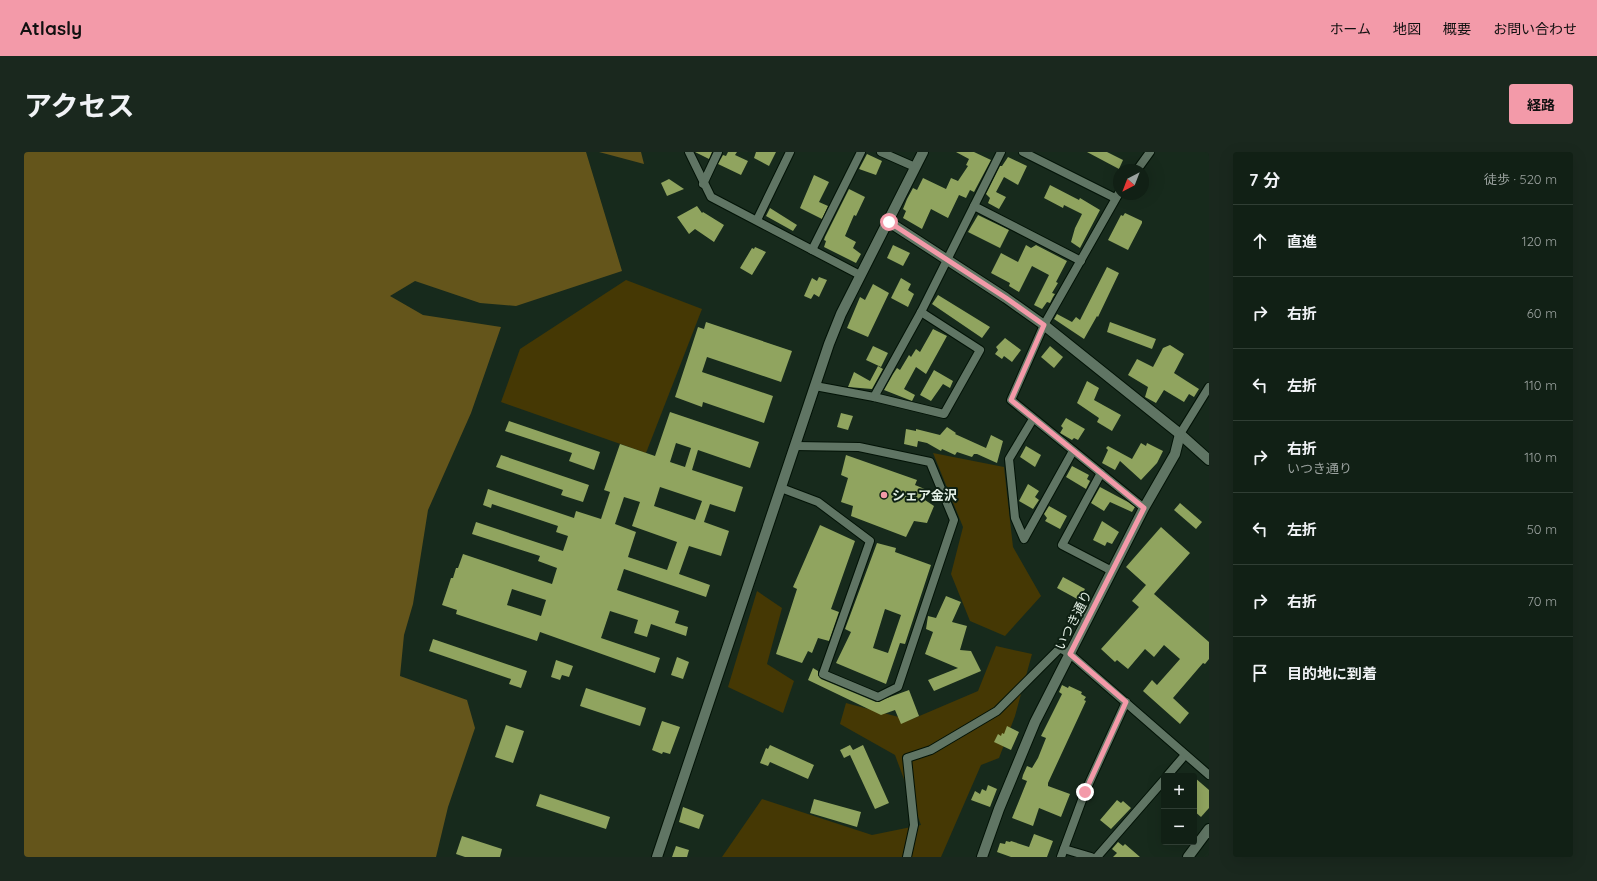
<!DOCTYPE html>
<html lang="ja">
<head>
<meta charset="utf-8">
<style>
	:root { --surface:#112015; --page:#1a281e; --text:#f1f3f6; --muted:#9ca3a0; --line:#303e34; --accent:#f39aa9 }
	body { margin:0; font-family:Quicksand,"Noto Sans JP",sans-serif; background:var(--page); color:var(--text) }
	.controls { position:absolute; right:12px; bottom:12px; display:grid; overflow:hidden; border-radius:4px; box-shadow:0 4px 16px #0002 }
	.controls button { width:36px; height:36px; display:grid; place-items:center; padding:0; border:0; border-bottom:1px solid var(--line); background:var(--surface); color:var(--text); font:20px sans-serif }
	.compass { position:absolute; left:1089px; top:12px; width:36px; height:36px; border-radius:50%; background:var(--surface); box-shadow:0 4px 16px #0002; rotate:222deg }
	.stop { position:absolute; width:12px; height:12px; margin:-9px; border:3px solid #f39aa9; border-radius:50%; background:#fff }
	.stop.end { background:#f39aa9; border-color:#fff; box-shadow:0 1px 4px #0008 }
	.list { margin:0; padding:0; list-style:none }
	h2 { display:flex; justify-content:space-between; align-items:center; height:52px; margin:0; padding:0 16px; font-size:17px }
	h2 small { font-size:13px; font-weight:400; color:var(--muted) }
	.list li { display:grid; grid-template-columns:26px 1fr auto; gap:12px; align-items:center; box-sizing:border-box; height:72px; padding:0 16px; border-top:1px solid var(--line) }
	.list b { display:block; font-size:15px; white-space:nowrap }
	.list p { margin:0; font-size:13px; white-space:nowrap; color:var(--muted) }
	.list em { font-size:13px; font-style:normal; color:var(--muted) }
	.icon { flex:none; width:22px; height:22px; fill:none; stroke:currentColor; stroke-width:2; stroke-linecap:round; stroke-linejoin:round }
	.map { position:relative; flex:none; width:1185px; height:705px; overflow:hidden; border-radius:4px }
	header { display:flex; align-items:center; gap:24px; box-sizing:border-box; height:56px; padding:0 20px; background:var(--accent); color:#111 }
	header strong { font-size:19px }
	nav { display:flex; gap:22px; margin-inline-start:auto; font-size:14px }
	.intro { display:flex; align-items:center; justify-content:space-between; box-sizing:border-box; height:96px; padding:0 24px }
	h1 { margin:0; font-size:28px }
	.button { padding:10px 18px; border-radius:4px; background:var(--accent); color:#111; font-size:14px; font-weight:700 }
	main { display:flex; gap:24px; padding:0 24px }
	aside { flex:1; background:var(--surface); border-radius:4px; box-shadow:0 4px 16px #0002 }
	.map>svg:first-child { display:block }
	.green { fill:#453804 }
	.forest { fill:#64551b }
	.building { fill:#90a45f; fill-rule:evenodd }
	.lines { fill:none; stroke-linecap:round; stroke-linejoin:round }
	.minor-casing { stroke:#021206; stroke-width:10 }
	.tertiary-casing { stroke:#021206; stroke-width:12 }
	.minor { stroke:#607564; stroke-width:8 }
	.tertiary { stroke:#607564; stroke-width:10 }
	.route { stroke:#f39aa9; stroke-width:5 }
	.poi-dot { fill:#f39aa9; stroke:#0e2013; stroke-width:1.5 }
	.labels { text-anchor:middle; dominant-baseline:central; stroke-width:4; stroke-linejoin:round; paint-order:stroke }
	.poi-label { font-size:13px; font-weight:bold; fill:#e5f1e7; stroke:#0e2013; text-anchor:start }
	.street-label { font-size:13px; fill:#e5f1e7; stroke:#0e2013 }
</style>
</head>
<body>
<header>
<strong>Atlasly</strong>
<nav><a>ホーム</a><a>地図</a><a>概要</a><a>お問い合わせ</a></nav>
</header>
<div class="intro"><h1>アクセス</h1><a class="button">経路</a></div>
<main>
<div class="map">
<svg width="1185" height="705" viewBox="0 0 1185 705">
	<rect width="100%" height="100%" fill="#172a1c"/>
	<g class="green">
		<path d="M602,128l76,29 -56,144 -145,-51 19,-53z"/>
		<path d="M909,301l71,14 9,80 28,49 -36,40 -35,-15 -19,-47 12,-47z"/>
		<path d="M733,439l25,17 -15,56 27,17 -11,32 -55,-26z"/>
		<path d="M972,494l36,8 -17,62 -16,42 -18,7 -40,92h-219l40,-58 110,36 49,-10 -26,-70 -55,-31 6,-21 64,17 68,-29z"/>
	</g>
	<g class="forest">
		<path d="M0,0h562l36,119 -106,35 -36,-3 -65,-22 -25,15 33,19 78,12 -30,86 -43,97 -15,94 -9,31 -4,41 67,24 8,28 -27,79 -12,50h-412z"/>
		<path d="M575,0h42l3,12z"/>
	</g>
	<g class="building">
		<path d="M671,0h17l-3,7z"/>
		<path d="M704,0h9l-2,3 13,6 -7,14 -23,-11 5,-9 3,1z"/>
		<path d="M732,0h20l-7,14 -15,-8z"/>
		<path d="M932,0h18l17,8 -17,32 -4,-2 -4,8 -7,-3 -11,23 -17,-9 -9,20 -19,-11 3,-7 -3,-2 4,-10 6,-11 4,2 6,-12 23,11 5,-11 7,3 10,-15 -2,-1 3,-6z"/>
		<path d="M1063,0h20l16,8 -4,9z"/>
		<path d="M843,2l15,7 -6,14 -17,-6z"/>
		<path d="M984,5l19,9 -9,19 -14,-8 -8,15 10,5 -7,12 -11,-6 2,-5 -4,-4 14,-28h2z"/>
		<path d="M790,23l15,7 -10,20 9,4 -6,13 -22,-11z"/>
		<path d="M645,27l15,10 -17,7 -6,-13z"/>
		<path d="M1026,33l29,15 1,-2 20,12 -20,38 -9,-6 4,-14 7,-14 -18,-9 -1,3 -19,-10z"/>
		<path d="M825,37l16,8 -9,19 -2,-1 -9,21 11,6 -3,6 8,6 -5,9 -32,-16 2,-6 -2,-1 1,-3z"/>
		<path d="M673,54l5,7 1,-1 21,13 -10,17 -19,-13 -6,5 -12,-17z"/>
		<path d="M746,56l27,17 -4,6 -27,-15z"/>
		<path d="M1101,61l17,8v2l-14,27 -20,-10 13,-25 2,1z"/>
		<path d="M954,63l31,15 -9,18 -32,-16z"/>
		<path d="M869,93l17,8 -7,13 -16,-8z"/>
		<path d="M1002,93l5,3 5,-3 31,16 -11,21 2,1 -6,10 3,1 -2,3 -3,6 -3,-1 -5,7 -8,-4 15,-30 -17,-9 -13,26 -10,-6 1,-3 -19,-10 10,-20 17,9z"/>
		<path d="M731,95l11,5 -14,23 -12,-7 12,-20 2,1z"/>
		<path d="M1083,115l12,6 -21,44 -1,-1 -13,23 -30,-20 3,-5 15,8 4,-5 4,3z"/>
		<path d="M795,125l8,3 -8,17 -5,-3 -3,5 -7,-3 8,-18 5,3z"/>
		<path d="M877,126l10,6 -3,6 6,4 -6,13 -17,-9z"/>
		<path d="M849,132l16,9 -21,44 -21,-9 13,-31 5,3z"/>
		<path d="M914,143l52,32 -8,11 -50,-34z"/>
		<path d="M682,170l86,29 -11,31 -74,-25 -5,15 71,24 -9,27 -61,-21 -1,5 -27,-10 23,-70 6,2z"/>
		<path d="M1086,170l46,17 -4,10 -45,-17z"/>
		<path d="M909,177l14,7 -21,38 -10,-7 -12,22 11,6 -3,6 -28,-11 9,-16 4,-6 3,2 9,-15 2,2 5,-8 4,3z"/>
		<path d="M981,186l16,12 -9,12 -8,-6 -2,3 -7,-5 3,-4 -2,-3z"/>
		<path d="M1146,193l14,9 -10,19 25,16 -5,8 -5,-3 -5,8 -20,-12 -8,13 -11,-6 3,-10 -20,-12 9,-16 16,8 10,-19z"/>
		<path d="M849,194l15,7 -7,14 -15,-7z"/>
		<path d="M1026,194l13,11 -9,11 -13,-11z"/>
		<path d="M854,214l5,3 -11,20 -24,-2 6,-15 16,9z"/>
		<path d="M910,218l19,11 -3,7 -7,-4 -12,17 -11,-6z"/>
		<path d="M1063,229l12,7 -5,12 27,15 -9,16 -15,-9 2,-4 -22,-15z"/>
		<path d="M646,260l89,30 -9,26 -52,-18 -6,20 51,17 -8,25 -25,-8 -6,18 25,9 -8,25 -32,-10 -10,28 31,11 -4,12 -82,-28 -7,21 62,21 -4,12 13,4 -2,9 -35,-12 -4,13 -13,-4 4,-13 -28,-9 -9,27 59,20 -5,15 -115,-41 -3,9 -81,-27 1,-4 -15,-5 9,-27h2l3,-10h2l5,-14 89,30 5,-16 -19,-7 2,-5 -68,-22 4,-12 87,29 5,-15 -12,-4 2,-6 -66,-22 -1,4 -8,-3 5,-16 86,29 2,-7 25,8 9,-27 -6,-2 16,-46 35,12zM652,291l15,5 -6,19 -15,-5zM636,335l42,14 -7,19 -41,-14zM600,345l16,5 -8,24 45,16 -10,28 -39,-13 8,-25 -21,-8zM488,437l34,11 -5,16 -34,-11z"/>
		<path d="M817,261l12,3 -5,14 -11,-3z"/>
		<path d="M1042,266l19,11 -7,11 -4,-2 -2,2 -12,-7 3,-5 -2,-2z"/>
		<path d="M485,269l91,31 -6,18 -25,-9 3,-8 -67,-22z"/>
		<path d="M923,275l9,6 -1,1 31,14 5,-13 12,6 -6,22 -20,-9h-3l-2,3 -15,-5 -2,3 -13,-6 -1,2 -14,-8 -9,-2 -1,6 -13,-3 2,-15 10,2v-2l24,6z"/>
		<path d="M1117,291l5,3 1,-3 16,8 -6,12 -16,17 -21,-19 -5,9 -13,-7 6,-13 -2,-2 2,-2 24,13z"/>
		<path d="M1002,294l15,9 -6,12 -15,-10z"/>
		<path d="M477,303l88,30 -6,17 -22,-7 2,-5 -67,-23z"/>
		<path d="M822,303l71,25 -2,5 12,5 -2,10 9,6 -7,17 -13,-2 -8,16 -55,-21 2,-10 -12,-4 7,-24 -7,-3z"/>
		<path d="M1048,314l17,9 -2,4 3,2 -4,8 -20,-12z"/>
		<path d="M1004,332l11,7 -4,6 4,3 -6,9 -14,-8z"/>
		<path d="M1076,335l28,15 7,5 -3,5 -22,-10 -6,9 -13,-8z"/>
		<path d="M1156,351l22,19 -6,7 -22,-19z"/>
		<path d="M1025,354l18,10 -7,13 -15,-8 2,-3 -3,-4z"/>
		<path d="M1078,369l17,11 -7,12 -5,-2 -2,4 -12,-6z"/>
		<path d="M796,373l35,16 -24,68 8,3 -10,29 -11,-3 -6,15 -4,-2 -6,12 -26,-9 21,-65 -4,-2z"/>
		<path d="M1137,375l29,26 -36,41 55,48v17l-4,5 -2,-1 -30,35 16,15 -9,11 -37,-33 9,-11 5,5 23,-26 -16,-14 -10,12 -9,-8 -17,20 -11,-9 -2,2 -14,-13 38,-42 -7,-6 14,-16 -20,-18z"/>
		<path d="M853,391l19,5 -1,4 36,13 -26,79 -5,-1 -14,41 -50,-21 15,-31 -6,-3zM861,457l16,6 -13,38 -15,-5z"/>
		<path d="M1039,425l22,12 -6,11 -22,-12z"/>
		<path d="M922,444l15,6 -9,20 15,4 -7,24 11,1 10,20 -47,20 -6,-11 30,-12 -33,-14 8,-22 -7,-3 2,-13 8,2z"/>
		<path d="M409,487l94,32 -6,17 -12,-4 2,-5 -82,-28z"/>
		<path d="M653,505l12,5 -6,17 -12,-4z"/>
		<path d="M532,508l17,6 -4,11 -7,-2 -2,5 -9,-3z"/>
		<path d="M789,516l5,3v4l3,4 55,23 33,-12 10,26 -18,8 -6,-14 -14,5 -73,-35z"/>
		<path d="M1038,533l6,3 1,-2 13,6 -1,2 5,3 -2,3 2,1 -38,82v3l22,8 -9,23 -22,-9 -6,18 -21,-8 15,-37 -5,-2 1,-4 4,-9 5,2 6,-10 8,-20 -5,-2 21,-42 -3,-2z"/>
		<path d="M562,536l60,20 -6,18 -60,-20z"/>
		<path d="M638,569l18,6 -10,27 -7,-2 -1,2 -10,-4z"/>
		<path d="M482,573l18,6 -11,32 -18,-6z"/>
		<path d="M983,574l12,6 -8,18 -17,-8 4,-8 3,2 1,-3 2,1z"/>
		<path d="M746,593l44,20 -6,14 -38,-17 -2,4 -8,-3 6,-15 2,1z"/>
		<path d="M826,593l3,5 10,-5 26,58 -14,6 -25,-54 -6,3 -4,-8z"/>
		<path d="M1170,625l15,13v18l-8,9 -7,-6z"/>
		<path d="M964,633l9,4 -7,18 -19,-7 4,-9 5,3 2,-5 4,2z"/>
		<path d="M516,642l70,23 -4,12 -70,-23z"/>
		<path d="M790,647l47,13 -4,15 -47,-14z"/>
		<path d="M1093,648l4,3 2,-2 8,7 -20,21 -11,-9z"/>
		<path d="M659,655l21,8 -5,14 -20,-7z"/>
		<path d="M1010,682l19,7 -6,16h-36l-14,-5 3,-9 5,1 1,-3 4,1 1,-1 18,6z"/>
		<path d="M438,684l40,13 -2,8h-35l-9,-3z"/>
		<path d="M1094,690l5,4 2,-2 15,13h-27l4,-4 -5,-4z"/>
		<path d="M652,694l13,4 -2,7h-15z"/>
	</g>
	<g class="lines">
		<g class="minor-casing">
			<g id="minor">
				<path d="M665,0l22,45 149,78"/>
				<path d="M857,0l34,15"/>
				<path d="M999,0l92,46"/>
				<path d="M1113,18l13,-18"/>
				<path d="M679,32l15,-32"/>
				<path d="M1095,41l-75,132 -33,75 133,108"/>
				<path d="M950,54l107,55"/>
				<path d="M733,68l33,-68"/>
				<path d="M788,98l49,-98"/>
				<path d="M791,234l59,11 70,17 36,-64 -59,-38"/>
				<path d="M850,245l47,-85 80,-160"/>
				<path d="M1009,267l-24,40 6,59 9,21 49,-88"/>
				<path d="M1156,282l29,-47"/>
				<path d="M1077,321l-39,72 50,26"/>
				<path d="M757,336l37,14 52,39 -47,133 55,23 20,-10 56,-167 -24,-58 -71,-15 -64,-1"/>
				<path d="M1143,624l18,-21"/>
				<path d="M1040,697l27,8"/>
				<path d="M883,705l7,-32 -7,-67 24,-8 66,-39 63,-63 10,6 139,121"/>
				<path d="M1037,705l24,-65 41,-90"/>
				<path d="M1073,705l67,-77"/>
			</g>
		</g>
		<g class="tertiary-casing">
			<g id="tertiary">
				<path d="M865,70l117,76 38,27 136,109 29,26"/>
				<path d="M633,705l172,-513 12,-30 82,-162"/>
				<path d="M958,705l17,-48 36,-87 109,-214 31,-54 5,-20"/>
				<path d="M1164,705l21,-28"/>
			</g>
		</g>
		<use href="#minor" class="minor"/>
		<use href="#tertiary" class="tertiary"/>
	</g>
	<g class="lines">
		<path class="route" d="M865,70l117,76 38,27 -33,75 133,108 -74,146 56,48 -41,90"/>
	</g>
	<circle class="poi-dot" cx="860" cy="343" r="4"/>
	<g class="labels">
		<g class="poi-label">
			<text x="868" y="343">シェア金沢</text>
		</g>
		<g class="street-label">
			<text transform="translate(1049 468) rotate(-63)">いつき通り</text>
		</g>
	</g>
</svg>
<div class="controls">
<button>+</button>
<button>−</button>
</div>
<svg class="compass" viewBox="-18 -18 36 36"><path d="M0-13l5 13h-10z" fill="#e53935"/><path d="M0 13l5-13h-10z" fill="#9ca3a0"/></svg>
<div class="stop" style="left:865px;top:70px"></div>
<div class="stop end" style="left:1061px;top:640px"></div>
</div>
<aside>
<h2>7 分<small>徒歩 · 520 m</small></h2>
<ul class="list">
<li><svg class="icon" aria-label="ahead" viewBox="0 0 24 24"><path d="M12 20V5M6 11l6-6 6 6"/></svg><div><b>直進</b></div><em>120 m</em></li>
<li><svg class="icon" aria-label="right" viewBox="0 0 24 24"><path d="M7 20v-9h11M14 6l5 5-5 5"/></svg><div><b>右折</b></div><em>60 m</em></li>
<li><svg class="icon" aria-label="left" viewBox="0 0 24 24"><path d="M17 20v-9H6M10 6l-5 5 5 5"/></svg><div><b>左折</b></div><em>110 m</em></li>
<li><svg class="icon" aria-label="right" viewBox="0 0 24 24"><path d="M7 20v-9h11M14 6l5 5-5 5"/></svg><div><b>右折</b><p>いつき通り</p></div><em>110 m</em></li>
<li><svg class="icon" aria-label="left" viewBox="0 0 24 24"><path d="M17 20v-9H6M10 6l-5 5 5 5"/></svg><div><b>左折</b></div><em>50 m</em></li>
<li><svg class="icon" aria-label="right" viewBox="0 0 24 24"><path d="M7 20v-9h11M14 6l5 5-5 5"/></svg><div><b>右折</b></div><em>70 m</em></li>
<li><svg class="icon" aria-label="arrive" viewBox="0 0 24 24"><path d="M6 21V4h12l-3 4 3 4H6"/></svg><div><b>目的地に到着</b></div></li>
</ul>
</aside>
</main>
</body>
</html>
